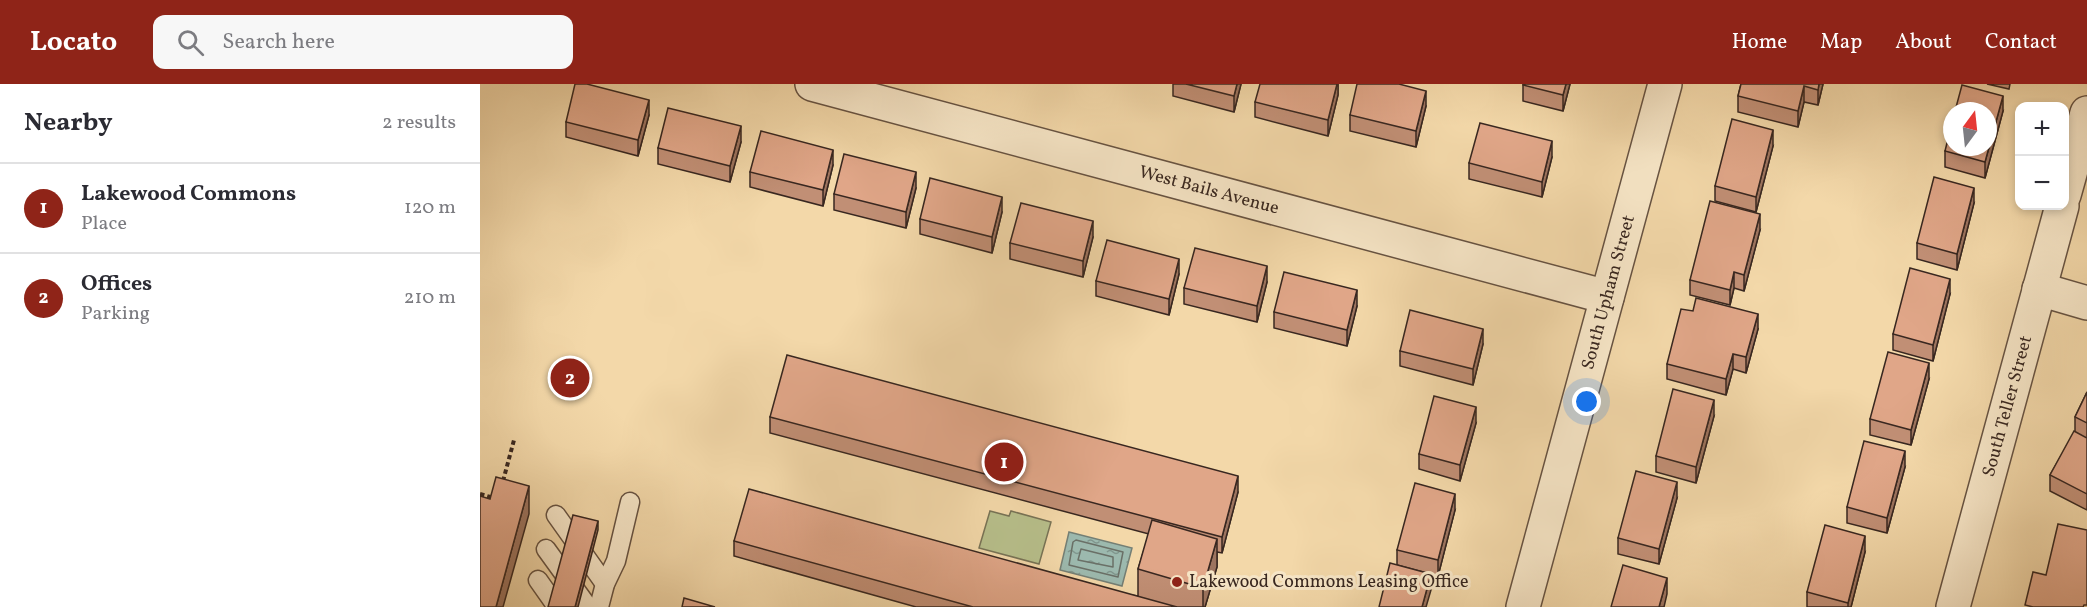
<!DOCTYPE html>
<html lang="en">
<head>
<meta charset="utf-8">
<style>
	:root { --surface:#fff; --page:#f7f7f7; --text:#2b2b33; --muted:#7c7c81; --line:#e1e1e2; --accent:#8f2418 }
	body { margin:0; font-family:Vollkorn,serif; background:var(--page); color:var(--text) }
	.controls { position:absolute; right:18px; top:18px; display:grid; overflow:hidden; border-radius:12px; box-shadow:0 3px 9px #0003 }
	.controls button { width:54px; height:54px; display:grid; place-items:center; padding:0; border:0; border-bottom:2px solid var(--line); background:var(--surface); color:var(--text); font:30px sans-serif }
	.compass { position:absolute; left:1463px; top:18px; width:54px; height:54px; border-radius:50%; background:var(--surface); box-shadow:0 3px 9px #0003; rotate:15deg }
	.you { position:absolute; left:1107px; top:318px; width:21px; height:21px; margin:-15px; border:4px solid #fff; border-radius:50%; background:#1a73e8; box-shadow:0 0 0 9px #1a73e833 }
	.badge { display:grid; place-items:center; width:39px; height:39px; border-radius:50%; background:var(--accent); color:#fff; font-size:20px; font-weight:700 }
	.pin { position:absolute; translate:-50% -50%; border:3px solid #fff; box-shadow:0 2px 6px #0006 }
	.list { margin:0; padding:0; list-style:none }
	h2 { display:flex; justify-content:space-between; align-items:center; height:78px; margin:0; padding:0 24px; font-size:26px }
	h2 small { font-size:20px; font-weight:400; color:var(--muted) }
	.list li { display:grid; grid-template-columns:39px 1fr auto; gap:18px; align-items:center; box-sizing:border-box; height:90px; padding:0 24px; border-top:2px solid var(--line) }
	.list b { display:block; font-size:22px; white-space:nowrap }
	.list p { margin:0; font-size:20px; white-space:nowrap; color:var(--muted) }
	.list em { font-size:20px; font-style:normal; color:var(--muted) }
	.icon { flex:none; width:33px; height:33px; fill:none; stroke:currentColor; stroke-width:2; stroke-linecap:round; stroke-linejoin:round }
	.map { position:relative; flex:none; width:1607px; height:523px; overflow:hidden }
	header { display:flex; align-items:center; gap:36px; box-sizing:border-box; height:84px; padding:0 30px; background:var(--accent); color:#fff }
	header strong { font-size:28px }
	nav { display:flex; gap:33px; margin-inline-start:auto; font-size:21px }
	.search { width:420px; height:54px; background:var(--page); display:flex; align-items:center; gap:15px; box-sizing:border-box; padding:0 21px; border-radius:12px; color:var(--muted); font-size:22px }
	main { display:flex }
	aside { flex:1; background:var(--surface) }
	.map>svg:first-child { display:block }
	.park { fill:#b7bf8b; stroke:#787356; stroke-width:1.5 }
	.water { fill:url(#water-ripples); stroke:#747f75; stroke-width:1.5 }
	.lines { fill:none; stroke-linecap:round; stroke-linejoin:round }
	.shore { stroke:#6a7067; stroke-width:1.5 }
	.lane-casing { stroke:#675342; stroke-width:21 }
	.street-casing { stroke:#675342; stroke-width:36 }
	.path { stroke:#382720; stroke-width:4; stroke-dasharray:4.5 3; stroke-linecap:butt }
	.lane { stroke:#f7e6c7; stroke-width:18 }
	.street { stroke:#f7e6c7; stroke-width:33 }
	.wall { fill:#c18f75; stroke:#382720; stroke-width:1.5 }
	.shaded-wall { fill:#9d745f; stroke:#382720; stroke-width:1.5 }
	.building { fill:#e0a688; stroke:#382720; stroke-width:1.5 }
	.poi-dot { fill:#8f2418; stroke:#f7e6c7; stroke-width:2 }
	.labels { text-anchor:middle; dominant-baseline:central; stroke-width:6; stroke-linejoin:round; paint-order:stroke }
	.street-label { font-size:18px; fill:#382720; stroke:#f7e6c7 }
	.poi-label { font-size:18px; fill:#382720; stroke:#f7e6c7; text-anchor:start }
</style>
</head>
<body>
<header>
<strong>Locato</strong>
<div class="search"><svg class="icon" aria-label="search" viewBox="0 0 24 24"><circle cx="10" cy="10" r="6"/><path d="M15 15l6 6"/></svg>Search here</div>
<nav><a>Home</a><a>Map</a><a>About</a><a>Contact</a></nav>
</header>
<main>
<aside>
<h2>Nearby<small>2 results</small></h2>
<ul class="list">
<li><span class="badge">1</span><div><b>Lakewood Commons</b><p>Place</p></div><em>120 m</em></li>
<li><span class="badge">2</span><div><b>Offices</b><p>Parking</p></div><em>210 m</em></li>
</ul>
</aside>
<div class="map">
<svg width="1607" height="523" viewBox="0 0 1607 523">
	<defs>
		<pattern id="water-ripples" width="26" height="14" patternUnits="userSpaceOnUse" patternTransform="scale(1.5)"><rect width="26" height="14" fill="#9cb9ae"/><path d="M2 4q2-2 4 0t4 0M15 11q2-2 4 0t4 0" fill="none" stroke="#80968d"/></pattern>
	</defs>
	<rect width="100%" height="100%" fill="#f3d8a9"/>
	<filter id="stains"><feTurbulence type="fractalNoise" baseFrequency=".00333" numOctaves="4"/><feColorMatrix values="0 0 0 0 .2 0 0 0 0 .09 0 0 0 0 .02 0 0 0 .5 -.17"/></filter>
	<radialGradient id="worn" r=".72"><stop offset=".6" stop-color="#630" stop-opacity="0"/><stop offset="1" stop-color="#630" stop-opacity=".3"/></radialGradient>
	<path class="park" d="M510,427l19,5 2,-5 40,11 -12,42 -60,-16z"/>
	<path class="water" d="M589,448l63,16 -10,38 -62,-16z"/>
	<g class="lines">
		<g class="shore">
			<path d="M596,456l47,12 -5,25 -49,-12 4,-23z"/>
			<path d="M601,465l32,8v10l-35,-7z"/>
		</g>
		<g class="lane-casing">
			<g id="lane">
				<path d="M76,431l49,69"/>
				<path d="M66,465l42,58"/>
				<path d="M58,496l19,27"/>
				<path d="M119,523l6,-23 11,-23 14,-59"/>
			</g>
		</g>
		<g class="street-casing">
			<g id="street">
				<path id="s1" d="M332,0l795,213"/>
				<path d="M1584,111l23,-82"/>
				<path d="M1559,205l48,14"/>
				<path id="s2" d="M1043,523l142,-523"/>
				<path id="s3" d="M1473,523l109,-401"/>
			</g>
		</g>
		<g class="path">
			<path d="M23,397l11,-41"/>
			<path d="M0,410l14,4"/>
		</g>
		<use href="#lane" class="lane"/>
		<use href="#street" class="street"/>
	</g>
	<g class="wall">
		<path d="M693,0h68l-7,28 -61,-16z"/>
		<path d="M858,0v11l-10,41 -73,-19v-15z"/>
		<path d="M1090,0l-7,27 -40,-10v-16z"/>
		<path d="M1261,0h82l-5,21 -14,-3 -6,25 -60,-15v-16z"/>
		<path d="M1507,0h23l-1,5z"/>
		<path d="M946,22l-10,41 -66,-16v-16z"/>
		<path d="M1523,27l-18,67 -40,-11v-16z"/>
		<path d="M169,31l-11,41 -72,-19v-15z"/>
		<path d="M261,58l-11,40 -72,-18v-16z"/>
		<path d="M1293,62l-17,66 -41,-11v-15z"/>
		<path d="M1072,73l-10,40 -73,-18v-16z"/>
		<path d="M353,81l-10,41 -73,-19v-15z"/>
		<path d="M436,104l-10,40 -72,-18v-16z"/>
		<path d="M1494,119l-17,67 -40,-11v-16z"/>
		<path d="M522,128l-10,41 -72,-19v-15z"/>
		<path d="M1280,146l-16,61 -10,-3 -4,17 -40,-10v-15z"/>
		<path d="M613,153l-10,40 -73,-18v-16z"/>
		<path d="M699,190l-10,41 -73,-19v-15z"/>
		<path d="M787,198l-10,40 -73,-18v-16z"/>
		<path d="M1470,210l-17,67 -40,-11v-16z"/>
		<path d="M877,222l-10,40 -73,-18v-16z"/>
		<path d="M1278,245l-12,44 -13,-4 -7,26 -59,-16v-15z"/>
		<path d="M1003,260l-10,41 -73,-19v-15z"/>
		<path d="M1449,295l-18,66 -41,-10v-16z"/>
		<path d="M1607,308v118l-37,-19v-16l25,-43v-15z"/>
		<path d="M1234,332l-18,67 -40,-11v-16z"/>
		<path d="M290,333l468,75 -16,61 -5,-1v15l-12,40h-289l-182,-51v-15l404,55v-27l11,-35 -379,-101z"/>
		<path d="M996,339l-16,58 -41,-12v-15z"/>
		<path d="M1425,383l-18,66 -40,-10v-16z"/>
		<path d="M1197,414l-18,66 -41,-10v-16z"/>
		<path d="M975,426l-17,66 -41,-11v-15z"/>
		<path d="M1385,468l-14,55h-44v-15z"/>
	</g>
	<g class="shaded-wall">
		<path d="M757,0h4l-7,28v-16z"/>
		<path d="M857,0h1v11l-10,41v-16z"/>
		<path d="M1086,0h4l-7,27v-16z"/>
		<path d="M1339,0h4l-5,21v-15z"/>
		<path d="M1324,2v16l-6,25v-16z"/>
		<path d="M946,7v15l-10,41v-16z"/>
		<path d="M1523,12v15l-18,67v-16z"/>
		<path d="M169,16v15l-11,41v-16z"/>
		<path d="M261,42v16l-11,40v-16z"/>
		<path d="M1293,46v16l-17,66v-15z"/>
		<path d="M1072,57v16l-10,40v-15z"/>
		<path d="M353,66v15l-10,41v-16z"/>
		<path d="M436,88v16l-10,40v-16z"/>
		<path d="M1494,104v15l-17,67v-16z"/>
		<path d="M522,113v15l-10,41v-16z"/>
		<path d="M1280,130v16l-16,61v-16z"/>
		<path d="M613,137v16l-10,40v-16z"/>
		<path d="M699,175v15l-10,41v-16z"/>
		<path d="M787,182v16l-10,40v-16z"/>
		<path d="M1254,188v16l-4,17v-15z"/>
		<path d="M1470,195v15l-17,67v-16z"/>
		<path d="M877,206v16l-10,40v-16z"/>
		<path d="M1278,230v15l-12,44v-16z"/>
		<path d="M1003,245v15l-10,41v-16z"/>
		<path d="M1253,270v15l-7,26v-16z"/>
		<path d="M1449,279v16l-18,66v-15z"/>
		<path d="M1234,316v16l-18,67v-16z"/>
		<path d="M996,323v16l-16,58v-16z"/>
		<path d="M1425,367v16l-18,66v-15z"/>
		<path d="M758,392v16l-16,61v-16z"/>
		<path d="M1197,398v16l-18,66v-15z"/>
		<path d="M49,402v28l-26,93h-7z"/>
		<path d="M975,410v16l-17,66v-16z"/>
		<path d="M118,437v9l-20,77h-3z"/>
		<path d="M1385,452v16l-14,55h-3v-4z"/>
		<path d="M737,455v28l-12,40h-2v-19z"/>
		<path d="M951,490v16l-5,17h-4z"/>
		<path d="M1187,494v16l-3,13h-5z"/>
	</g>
	<g class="building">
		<path d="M95,0h12l62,16 -11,40 -72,-18z"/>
		<path d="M706,0h51l-3,12z"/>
		<path d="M780,0h77l-9,36 -73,-18z"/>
		<path d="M877,0h42l27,7 -10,40 -66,-16z"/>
		<path d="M1043,0h43l-3,11 -40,-10z"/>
		<path d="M1261,0h78l-1,6 -14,-4 -6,25 -60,-15z"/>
		<path d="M1482,1l41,11 -18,66 -40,-11 7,-28v24h36v-36h-33z"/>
		<path d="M188,24l73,18 -11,40 -72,-18z"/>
		<path d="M1252,35l41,11 -17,67 -41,-11z"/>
		<path d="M1000,39l72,18 -10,41 -73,-19z"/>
		<path d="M281,47l72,19 -10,40 -73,-18z"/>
		<path d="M364,70l72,18 -10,40 -72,-18z"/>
		<path d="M1454,93l40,11 -17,66 -40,-11z"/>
		<path d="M450,94l72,19 -10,40 -72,-18z"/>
		<path d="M1230,117l50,13 -16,61 -10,-3 -4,18 -40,-10z"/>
		<path d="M541,119l72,18 -10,40 -73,-18z"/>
		<path d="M627,156l72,19 -10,40 -73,-18z"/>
		<path d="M715,164l72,18 -10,40 -73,-18z"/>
		<path d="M1430,184l40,11 -17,66 -40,-11z"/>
		<path d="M804,188l73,18 -10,40 -73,-18z"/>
		<path d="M1216,214l62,16 -12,43 -13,-3 -7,25 -59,-15 14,-55 12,2z"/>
		<path d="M930,226l73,19 -10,40 -73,-18z"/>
		<path d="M1408,268l41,11 -18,67 -41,-11z"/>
		<path d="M307,271l451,121 -16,61 -452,-120z"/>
		<path d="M1193,305l41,11 -18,67 -40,-11z"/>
		<path d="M1607,308v31l-12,-6z"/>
		<path d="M954,312l42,11 -16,58 -41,-11z"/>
		<path d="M1594,347l13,7v56l-37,-19z"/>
		<path d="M1384,357l41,10 -18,67 -40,-11z"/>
		<path d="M1156,387l41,11 -18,67 -41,-11z"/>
		<path d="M16,393l33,9 -33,121h-16v-111l10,3z"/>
		<path d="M935,399l40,11 -17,66 -41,-10z"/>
		<path d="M269,405l428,118h-204l-239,-66z"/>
		<path d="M93,431l25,6 -23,86h-27z"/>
		<path d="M672,436l65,19 -14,49 -65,-19z"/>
		<path d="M1578,440l29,6v75h-3l-1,2h-50l-8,-2 8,-33 13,3z"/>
		<path d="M1345,441l40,11 -17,67 -41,-11z"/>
		<path d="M910,479l41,11 -9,33h-43z"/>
		<path d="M1143,481l44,13 -8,29h-48z"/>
		<path d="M204,514l31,9h-33z"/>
	</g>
	<circle class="poi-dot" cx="697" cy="498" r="6"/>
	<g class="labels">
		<g class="street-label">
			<text stroke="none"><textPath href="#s1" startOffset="411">West Bails Avenue</textPath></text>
			<text stroke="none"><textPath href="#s2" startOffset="326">South Upham Street</textPath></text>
			<text stroke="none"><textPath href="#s3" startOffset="208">South Teller Street</textPath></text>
		</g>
		<g class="poi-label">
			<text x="709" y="498">Lakewood Commons Leasing Office</text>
		</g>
	</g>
	<rect width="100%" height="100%" filter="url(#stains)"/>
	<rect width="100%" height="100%" fill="url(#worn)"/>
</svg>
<div class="controls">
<button>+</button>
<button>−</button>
</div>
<svg class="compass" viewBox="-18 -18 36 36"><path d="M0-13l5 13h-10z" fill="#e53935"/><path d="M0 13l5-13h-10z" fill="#7c7c81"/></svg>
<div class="you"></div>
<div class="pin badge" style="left:524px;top:378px">1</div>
<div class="pin badge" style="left:90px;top:294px">2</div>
</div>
</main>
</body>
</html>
